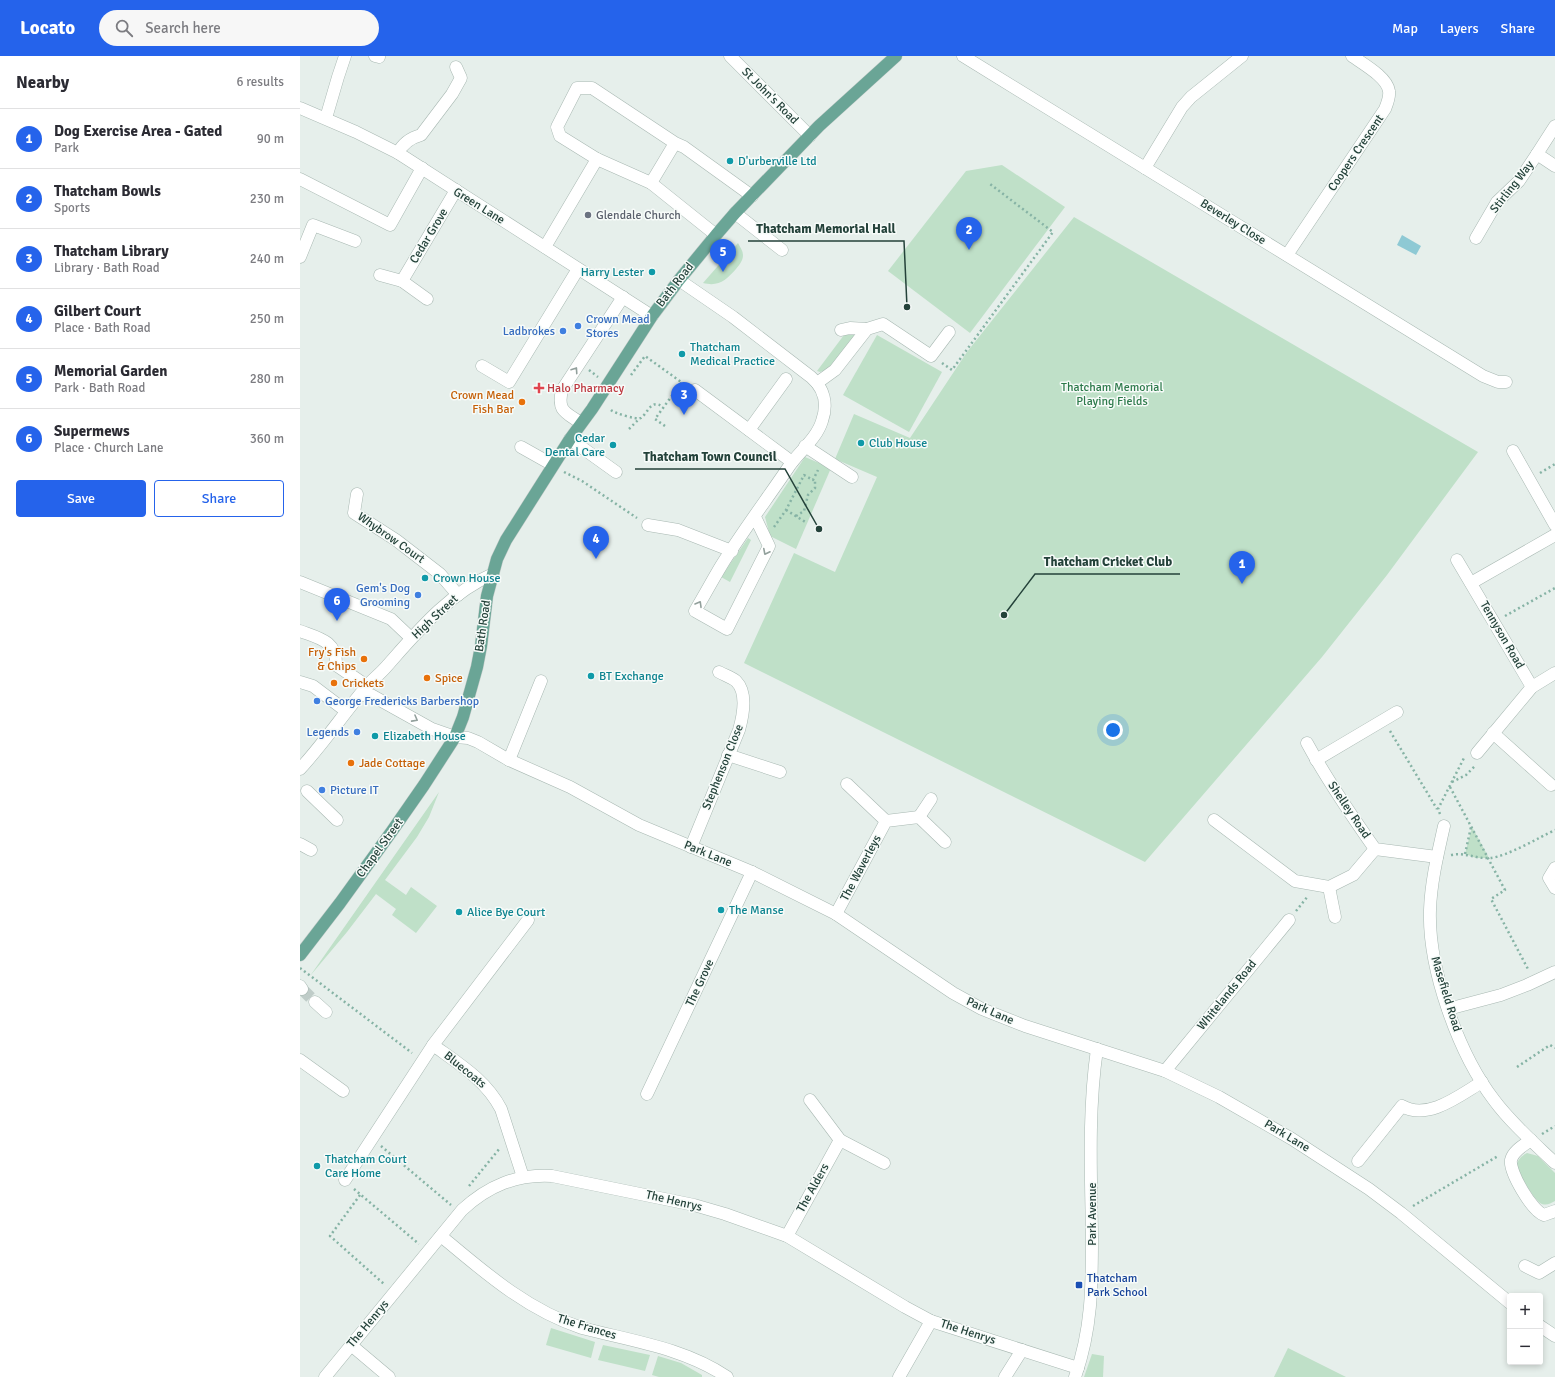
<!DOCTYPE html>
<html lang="en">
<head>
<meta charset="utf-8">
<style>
	:root { --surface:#fff; --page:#f7f7f7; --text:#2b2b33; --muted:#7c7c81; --line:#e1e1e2; --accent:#2563eb }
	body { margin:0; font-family:Signika,sans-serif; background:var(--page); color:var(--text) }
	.controls { position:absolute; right:12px; bottom:12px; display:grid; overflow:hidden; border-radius:4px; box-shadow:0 2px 6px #0003 }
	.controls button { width:36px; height:36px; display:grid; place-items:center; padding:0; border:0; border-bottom:1px solid var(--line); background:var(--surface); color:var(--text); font:20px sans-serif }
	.you { position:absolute; left:813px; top:674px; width:14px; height:14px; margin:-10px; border:3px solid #fff; border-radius:50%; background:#1a73e8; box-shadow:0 0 0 6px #1a73e833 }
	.badge { display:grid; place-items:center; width:26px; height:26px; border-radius:50%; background:var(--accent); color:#fff; font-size:13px; font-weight:700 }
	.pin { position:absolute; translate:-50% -33px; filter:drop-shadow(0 1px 2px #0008) }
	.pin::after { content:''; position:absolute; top:21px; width:14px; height:12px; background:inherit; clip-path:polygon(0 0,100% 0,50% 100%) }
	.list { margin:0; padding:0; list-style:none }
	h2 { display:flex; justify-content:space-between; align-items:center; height:52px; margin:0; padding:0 16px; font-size:17px }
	h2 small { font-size:13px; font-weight:400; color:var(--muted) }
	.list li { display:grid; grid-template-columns:26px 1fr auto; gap:12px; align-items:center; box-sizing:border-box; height:60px; padding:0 16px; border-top:1px solid var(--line) }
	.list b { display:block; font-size:15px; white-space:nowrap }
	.list p { margin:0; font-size:13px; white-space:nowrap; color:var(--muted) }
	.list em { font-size:13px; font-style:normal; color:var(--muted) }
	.actions { display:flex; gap:8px; padding:12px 16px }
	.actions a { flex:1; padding:9px 0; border:1px solid var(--accent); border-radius:4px; text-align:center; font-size:14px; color:var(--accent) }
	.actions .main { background:var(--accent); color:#fff }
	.icon { flex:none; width:22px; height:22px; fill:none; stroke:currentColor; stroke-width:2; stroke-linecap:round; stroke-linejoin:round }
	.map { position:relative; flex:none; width:1255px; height:1321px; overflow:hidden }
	header { display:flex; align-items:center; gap:24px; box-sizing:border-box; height:56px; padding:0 20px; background:var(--accent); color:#fff }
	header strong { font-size:19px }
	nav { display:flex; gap:22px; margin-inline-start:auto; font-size:14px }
	.search { width:280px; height:36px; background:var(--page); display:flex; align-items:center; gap:10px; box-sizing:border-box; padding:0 14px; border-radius:22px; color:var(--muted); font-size:15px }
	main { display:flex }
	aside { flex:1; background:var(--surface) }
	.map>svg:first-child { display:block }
	.green { fill:#bfe0c8 }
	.water { fill:#8ec9d4 }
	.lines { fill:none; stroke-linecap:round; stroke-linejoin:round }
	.minor-tunnel { stroke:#bfccc8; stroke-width:12; stroke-dasharray:12 6; stroke-linecap:butt }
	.minor-casing { stroke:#a8b8b2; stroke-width:13 }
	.major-casing { stroke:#c2cac8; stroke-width:13 }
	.path { stroke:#86b3a5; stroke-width:2.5; stroke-dasharray:2 3; stroke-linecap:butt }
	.minor { stroke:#fff; stroke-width:12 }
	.major { stroke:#6aa596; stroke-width:12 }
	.oneway { stroke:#92a09c }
	.culture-dot { fill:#0f9aa8; stroke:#f7fbf9; stroke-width:1.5 }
	.worship-dot { fill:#6b7280; stroke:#f7fbf9; stroke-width:1.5 }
	.shop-dot { fill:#3f7fe0; stroke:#f7fbf9; stroke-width:1.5 }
	.health-dot { fill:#e0444e; stroke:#f7fbf9; stroke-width:1.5 }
	.food-dot { fill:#e8710a; stroke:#f7fbf9; stroke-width:1.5 }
	.transit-dot { fill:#1a4fb4; stroke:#f7fbf9; stroke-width:1.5 }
	.labels { text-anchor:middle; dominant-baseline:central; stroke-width:3; stroke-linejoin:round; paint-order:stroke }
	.street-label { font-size:12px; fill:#24423a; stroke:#f7fbf9 }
	.culture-label { font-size:12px; fill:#0d838f; stroke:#f7fbf9; text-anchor:start }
	.worship-label { font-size:12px; fill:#5b616d; stroke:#f7fbf9; text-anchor:start }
	.shop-label { font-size:12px; fill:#366cbe; stroke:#f7fbf9; text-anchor:start }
	.park-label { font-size:12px; fill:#2d7a4b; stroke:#f7fbf9 }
	.health-label { font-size:12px; fill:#be3a42; stroke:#f7fbf9; text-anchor:start }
	.food-label { font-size:12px; fill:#c56008; stroke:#f7fbf9; text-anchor:start }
	.transit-label { font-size:12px; fill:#164399; stroke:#f7fbf9; text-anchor:start }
	.leader { fill:none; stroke:#24423a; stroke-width:1.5 }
	.callout-dot { fill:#24423a; stroke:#f7fbf9; stroke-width:1.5 }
	.callout-label { font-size:13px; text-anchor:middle; font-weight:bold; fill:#24423a; stroke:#f7fbf9; stroke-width:3; stroke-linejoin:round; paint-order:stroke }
</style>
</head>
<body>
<header>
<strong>Locato</strong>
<div class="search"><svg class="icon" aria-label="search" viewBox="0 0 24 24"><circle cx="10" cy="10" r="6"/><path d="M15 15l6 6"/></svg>Search here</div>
<nav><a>Map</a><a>Layers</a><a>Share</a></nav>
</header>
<main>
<aside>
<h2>Nearby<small>6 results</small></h2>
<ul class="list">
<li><span class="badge">1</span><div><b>Dog Exercise Area - Gated</b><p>Park</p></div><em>90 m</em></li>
<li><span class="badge">2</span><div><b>Thatcham Bowls</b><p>Sports</p></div><em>230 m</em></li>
<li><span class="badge">3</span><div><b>Thatcham Library</b><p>Library · Bath Road</p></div><em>240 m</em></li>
<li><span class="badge">4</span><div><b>Gilbert Court</b><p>Place · Bath Road</p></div><em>250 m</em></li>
<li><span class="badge">5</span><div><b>Memorial Garden</b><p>Park · Bath Road</p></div><em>280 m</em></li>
<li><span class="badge">6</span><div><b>Supermews</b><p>Place · Church Lane</p></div><em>360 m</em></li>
</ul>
<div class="actions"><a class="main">Save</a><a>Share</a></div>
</aside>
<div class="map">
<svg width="1255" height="1321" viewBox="0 0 1255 1321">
	<rect width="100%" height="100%" fill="#e6efeb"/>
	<g class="green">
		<path d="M702,109l63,42 -95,126 -82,-62 78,-100z"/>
		<path d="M774,161l404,235 -91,123 -65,82 -177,205 -401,-199 50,-110 41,19 42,-95 -42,-18 19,-45 56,24 57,-86z"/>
		<path d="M438,187c2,4 5,8 5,12 0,6 -4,10 -7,14 -10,11 -17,18 -33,14z"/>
		<path d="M544,279h12l-24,33 -12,4 -3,-1z"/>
		<path d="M577,279l65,37 -33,60 -66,-37z"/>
		<path d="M505,401l26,11 -35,81 -26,-13 -5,-19z"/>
		<path d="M448,482l3,2 -21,42 -9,-5z"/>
		<path d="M139,736l-10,25 -12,20 -32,43 21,15 5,-8 26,19 -21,27 -24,-18 4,-6 -20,-15 -29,38 -37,44z"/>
		<path d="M1172,771l17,31h-13l-11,-4z"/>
		<path d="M1227,1097l11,3 17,17v28c-5,3 -10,5 -15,2 -6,-4 -24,-32 -23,-39 1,-5 6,-9 10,-11z"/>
		<path d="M251,1272l44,14 -4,16 -45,-13z"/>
		<path d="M303,1289l47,10 -5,16 -47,-11z"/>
		<path d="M988,1292l58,29h-72z"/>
		<path d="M792,1298l12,2 -1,21h-19z"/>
		<path d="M358,1300l23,7 21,12v2h-43l-7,-2z"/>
	</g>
	<path class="water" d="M1102,179l19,11 -5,9 -19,-10z"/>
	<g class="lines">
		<path class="minor-tunnel" d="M2,933l13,13"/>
		<g class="minor-casing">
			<g id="minor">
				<path d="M75,0l4,1"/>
				<path d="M430,0l80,80"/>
				<path d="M663,0l520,320 15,6h8"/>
				<path d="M0,52l56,24 42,21 254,163"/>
				<path d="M26,62l12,-41 7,-21"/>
				<path d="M375,87l-24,40 -54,-24 -37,-23 -3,-9 20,-39h15l83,55 9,4 68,49"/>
				<path d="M98,97c5,-10 12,-15 23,-18l31,-41 9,-16 -5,-11"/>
				<path d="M1237,98l18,-28"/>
				<path d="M845,112l37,-61 9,-10 51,-41"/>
				<path d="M0,123l90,46 32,-57"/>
				<path d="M351,127l65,52"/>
				<path d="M435,157l47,37"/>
				<path d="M1176,182l21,-36 22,-21 18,-27 18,12"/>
				<path d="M245,191l52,-88"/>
				<path d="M987,199l98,-146c2,-5 5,-12 4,-18 -2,-14 -26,-27 -37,-35"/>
				<path d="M0,201l13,-32 42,16"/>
				<path d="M80,219l22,6 25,18"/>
				<path d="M379,224l54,37 78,60c13,11 17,27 11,44 -5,17 -22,30 -32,44 -23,34 -48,67 -69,101 -9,15 -17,30 -26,45l32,18 42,-83 -14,-29"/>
				<path d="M102,225l54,-91"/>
				<path d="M541,274l9,-2 17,1"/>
				<path d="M182,310l27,16 69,-113"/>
				<path d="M517,327l18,-13 32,-41 16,-5 48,32 18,-24"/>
				<path d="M395,334l97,72"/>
				<path d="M281,367c-16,-11 -24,-12 -19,-33l61,-93"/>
				<path d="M449,374l37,-51"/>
				<path d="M270,383l46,33"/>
				<path d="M505,390l47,31"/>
				<path d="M221,391l32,18"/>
				<path d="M1213,395l42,74"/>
				<path d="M57,438l-3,19 42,27 44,34 18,21"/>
				<path d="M348,469l30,5 54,21"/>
				<path d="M1157,504l75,127"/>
				<path d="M0,526l91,37 20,19"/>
				<path d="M1171,527l84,-48"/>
				<path d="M0,575c19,7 37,10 36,34l31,21"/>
				<path d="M0,626l13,4 33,25"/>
				<path d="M60,639h11l61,34 23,8 13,1 10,4 31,18 61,27 69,38 113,47 84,42 117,79 29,16 43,17 140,45 54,26 73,42 77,50 32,24 109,90"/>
				<path d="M1193,677l58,52"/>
				<path d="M1007,687c20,37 44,72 68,106l62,8"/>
				<path d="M1177,697l55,-66 23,-14"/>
				<path d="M428,699l52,17"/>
				<path d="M209,704l32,-79"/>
				<path d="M1016,704l81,-48"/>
				<path d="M0,713c24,-26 44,-56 67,-83 6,-7 13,-12 19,-19 31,-35 63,-74 107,-93"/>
				<path d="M547,728l39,37"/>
				<path d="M7,735l30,29"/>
				<path d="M619,761l12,-18"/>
				<path d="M914,764l81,61 34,6 24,-12 22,-26"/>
				<path d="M1144,770c-6,27 -13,55 -14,84 -2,58 28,143 64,190 17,23 40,43 61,63"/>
				<path d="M0,788l11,6"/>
				<path d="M391,791l48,-117c4,-14 9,-37 -3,-49 -5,-4 -12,-6 -17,-9"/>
				<path d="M1255,812l-6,10 6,10"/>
				<path d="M1029,831l6,30"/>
				<path d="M536,858l50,-93 33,-4 26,25"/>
				<path d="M0,930l2,3"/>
				<path d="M15,946l11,10"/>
				<path d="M1148,953l53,-14 26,-10 28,-13"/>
				<path d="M0,1004l43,31"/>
				<path d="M865,1015l124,-151"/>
				<path d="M347,1038l105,-222"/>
				<path d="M510,1044l30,40"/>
				<path d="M1231,1084c-7,5 -18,11 -20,20 -2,12 21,51 33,55l11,-4"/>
				<path d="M1058,1105l44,-55c26,15 58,-11 80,-24"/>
				<path d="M223,1121l-22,-68c-15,-29 -42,-45 -68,-64l95,-125"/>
				<path d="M45,1124l88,-135"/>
				<path d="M141,1180c43,36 86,74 141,92 50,13 102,20 145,49"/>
				<path d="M487,1180l53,-96 44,23"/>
				<path d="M1225,1210l14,7 16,-10"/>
				<path d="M1240,1270l15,10"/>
				<path d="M51,1289l38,32"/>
				<path d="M25,1321l137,-167c26,-24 54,-36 90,-34l142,29 31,9 62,22 118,71 26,14 147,47"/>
				<path d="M599,1321l32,-56"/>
				<path d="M705,1321l17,-27"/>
				<path d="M775,1321c17,-48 17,-91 17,-141 -1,-62 -4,-125 5,-187"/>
			</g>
		</g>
		<g class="major-casing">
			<path id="major" d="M0,899l40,-52 52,-72 32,-46 31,-48 8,-20 14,-50 4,-21 6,-50 10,-37 9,-19 64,-101 22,-30 60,-93 27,-36 37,-45 19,-22 84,-87 77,-70"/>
		</g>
		<g class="path">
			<path d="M642,307l10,7 101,-138 -63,-48"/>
			<path d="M289,314l9,7"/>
			<path d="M331,319l14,-19 39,28"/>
			<path d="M311,354c3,3 26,10 30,8 7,-5 10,-20 22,-11"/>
			<path d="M365,370l-10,-7 27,-37"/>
			<path d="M329,373l11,-11"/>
			<path d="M264,416l18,9 55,37"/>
			<path d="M1240,417l15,-9"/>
			<path d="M486,454l21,13"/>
			<path d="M496,460l8,-5 4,-16 7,-7v-7l-2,-1"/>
			<path d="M474,471l12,-17 18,-35 9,5 5,-10"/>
			<path d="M1205,560l50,-28"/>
			<path d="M1090,675l47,78"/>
			<path d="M1152,726l14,-7 9,-9"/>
			<path d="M1150,731l55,103 -14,9 38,72"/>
			<path d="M1140,758l-2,-5 27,-53"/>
			<path d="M1165,798l6,-27"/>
			<path d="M1151,799c15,-3 24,4 39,3 16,-1 50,-21 65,-28"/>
			<path d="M996,855l12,-15"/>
			<path d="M0,912l112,85"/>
			<path d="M1217,1011l33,-22 5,3"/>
			<path d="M1242,1078l13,-8"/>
			<path d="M81,1090l70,59"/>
			<path d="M169,1130l31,-38"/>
			<path d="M54,1133l65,55"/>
			<path d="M60,1139l-30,41 54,48"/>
			<path d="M1113,1150l85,-50"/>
		</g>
		<use href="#minor" class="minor"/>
		<use href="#major" class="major"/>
	</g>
	<defs><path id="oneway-chevron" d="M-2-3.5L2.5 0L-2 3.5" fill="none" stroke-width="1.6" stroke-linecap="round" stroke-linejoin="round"/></defs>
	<g class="oneway">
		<use href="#oneway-chevron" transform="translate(275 314) rotate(-56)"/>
		<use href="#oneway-chevron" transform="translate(466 496) rotate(117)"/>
		<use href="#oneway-chevron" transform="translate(399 548) rotate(-60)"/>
		<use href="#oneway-chevron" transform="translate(115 663) rotate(29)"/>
	</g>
	<g class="culture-dot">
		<circle cx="430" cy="105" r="4"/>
		<circle cx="352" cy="216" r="4"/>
		<circle cx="382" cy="298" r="4"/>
		<circle cx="561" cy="387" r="4"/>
		<circle cx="313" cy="389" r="4"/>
		<circle cx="125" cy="522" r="4"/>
		<circle cx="291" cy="620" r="4"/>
		<circle cx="75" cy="680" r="4"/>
		<circle cx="421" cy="854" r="4"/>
		<circle cx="159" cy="856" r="4"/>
		<circle cx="17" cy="1110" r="4"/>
	</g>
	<circle class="worship-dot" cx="288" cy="159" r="4"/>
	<g class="shop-dot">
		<circle cx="278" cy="270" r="4"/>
		<circle cx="263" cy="275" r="4"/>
		<circle cx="118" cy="539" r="4"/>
		<circle cx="17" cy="645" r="4"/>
		<circle cx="57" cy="676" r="4"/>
		<circle cx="22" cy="734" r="4"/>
	</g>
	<path class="health-dot" d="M237 326h4v4h4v4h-4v4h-4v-4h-4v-4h4z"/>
	<g class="food-dot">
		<circle cx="222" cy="346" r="4"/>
		<circle cx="64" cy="603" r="4"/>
		<circle cx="127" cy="622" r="4"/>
		<circle cx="34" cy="627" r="4"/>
		<circle cx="51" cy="707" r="4"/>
	</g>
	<rect class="transit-dot" x="775" y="1225" width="8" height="8" rx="2"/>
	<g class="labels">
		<g class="street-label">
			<text transform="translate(470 40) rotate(45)">St John's Road</text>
			<text transform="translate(1056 97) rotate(-56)">Coopers Crescent</text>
			<text transform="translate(1212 131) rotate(-52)">Stirling Way</text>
			<text transform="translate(179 150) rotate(32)">Green Lane</text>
			<text transform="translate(933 166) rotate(32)">Beverley Close</text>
			<text transform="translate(129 180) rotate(-59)">Cedar Grove</text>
			<text transform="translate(375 229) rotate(-52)">Bath Road</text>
			<text transform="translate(91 482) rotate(35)">Whybrow Court</text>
			<text transform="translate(135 561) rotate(-43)">High Street</text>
			<text transform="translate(183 570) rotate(-82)">Bath Road</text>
			<text transform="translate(1202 579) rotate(60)">Tennyson Road</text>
			<text transform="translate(423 711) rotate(-68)">Stephenson Close</text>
			<text transform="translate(1049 754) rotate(56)">Shelley Road</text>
			<text transform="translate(80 792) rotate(-54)">Chapel Street</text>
			<text transform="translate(408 798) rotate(22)">Park Lane</text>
			<text transform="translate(561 812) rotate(-62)">The Waverleys</text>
			<text transform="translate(400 927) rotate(-65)">The Grove</text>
			<text transform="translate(1146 938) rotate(73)">Masefield Road</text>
			<text transform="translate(927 939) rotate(-51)">Whitelands Road</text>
			<text transform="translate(690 955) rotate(24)">Park Lane</text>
			<text transform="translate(165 1014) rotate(39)">Bluecoats</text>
			<text transform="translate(987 1080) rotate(31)">Park Lane</text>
			<text transform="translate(513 1132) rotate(-61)">The Alders</text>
			<text transform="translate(374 1145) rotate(13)">The Henrys</text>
			<text transform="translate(792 1158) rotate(-90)">Park Avenue</text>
			<text transform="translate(68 1268) rotate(-50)">The Henrys</text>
			<text transform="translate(287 1271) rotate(17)">The Frances</text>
			<text transform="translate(668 1276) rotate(18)">The Henrys</text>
		</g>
		<g class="culture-label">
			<text x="438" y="105">D'urberville Ltd</text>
			<text x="344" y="216" text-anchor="end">Harry Lester</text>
			<text x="390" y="291">Thatcham<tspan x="390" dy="14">Medical Practice</tspan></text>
			<text x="305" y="382" text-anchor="end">Cedar<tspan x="305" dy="14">Dental Care</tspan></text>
			<text x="569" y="387">Club House</text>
			<text x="133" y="522">Crown House</text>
			<text x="299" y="620">BT Exchange</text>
			<text x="83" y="680">Elizabeth House</text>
			<text x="429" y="854">The Manse</text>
			<text x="167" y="856">Alice Bye Court</text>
			<text x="25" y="1103">Thatcham Court<tspan x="25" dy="14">Care Home</tspan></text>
		</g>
		<g class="worship-label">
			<text x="296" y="159">Glendale Church</text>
		</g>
		<g class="shop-label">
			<text x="286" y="263">Crown Mead<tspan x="286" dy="14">Stores</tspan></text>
			<text x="255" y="275" text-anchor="end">Ladbrokes</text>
			<text x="110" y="532" text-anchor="end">Gem's Dog<tspan x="110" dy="14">Grooming</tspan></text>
			<text x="25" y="645">George Fredericks Barbershop</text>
			<text x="49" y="676" text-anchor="end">Legends</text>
			<text x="30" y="734">Picture IT</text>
		</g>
		<g class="park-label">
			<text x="812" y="331">Thatcham Memorial<tspan x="812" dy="14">Playing Fields</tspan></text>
		</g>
		<g class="health-label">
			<text x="247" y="332">Halo Pharmacy</text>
		</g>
		<g class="food-label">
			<text x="214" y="339" text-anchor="end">Crown Mead<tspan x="214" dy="14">Fish Bar</tspan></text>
			<text x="56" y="596" text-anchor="end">Fry's Fish<tspan x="56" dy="14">&amp; Chips</tspan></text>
			<text x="135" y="622">Spice</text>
			<text x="42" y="627">Crickets</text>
			<text x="59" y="707">Jade Cottage</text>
		</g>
		<g class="transit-label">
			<text x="787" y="1222">Thatcham<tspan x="787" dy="14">Park School</tspan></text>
		</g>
	</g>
	<path class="leader" d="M607 251L604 185H448M519 473L485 413H335M704 559L735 518H880"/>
	<g class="callout-dot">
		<circle cx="607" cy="251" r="4"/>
		<circle cx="519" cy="473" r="4"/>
		<circle cx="704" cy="559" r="4"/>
	</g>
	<g class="callout-label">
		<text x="526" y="177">Thatcham Memorial Hall</text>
		<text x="410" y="405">Thatcham Town Council</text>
		<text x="808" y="510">Thatcham Cricket Club</text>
	</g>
</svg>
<div class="controls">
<button>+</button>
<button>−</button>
</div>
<div class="you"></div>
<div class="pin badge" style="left:942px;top:528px">1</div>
<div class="pin badge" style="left:669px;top:194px">2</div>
<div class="pin badge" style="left:384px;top:359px">3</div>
<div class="pin badge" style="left:296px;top:503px">4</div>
<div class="pin badge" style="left:423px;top:216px">5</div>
<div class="pin badge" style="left:37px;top:565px">6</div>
</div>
</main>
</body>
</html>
